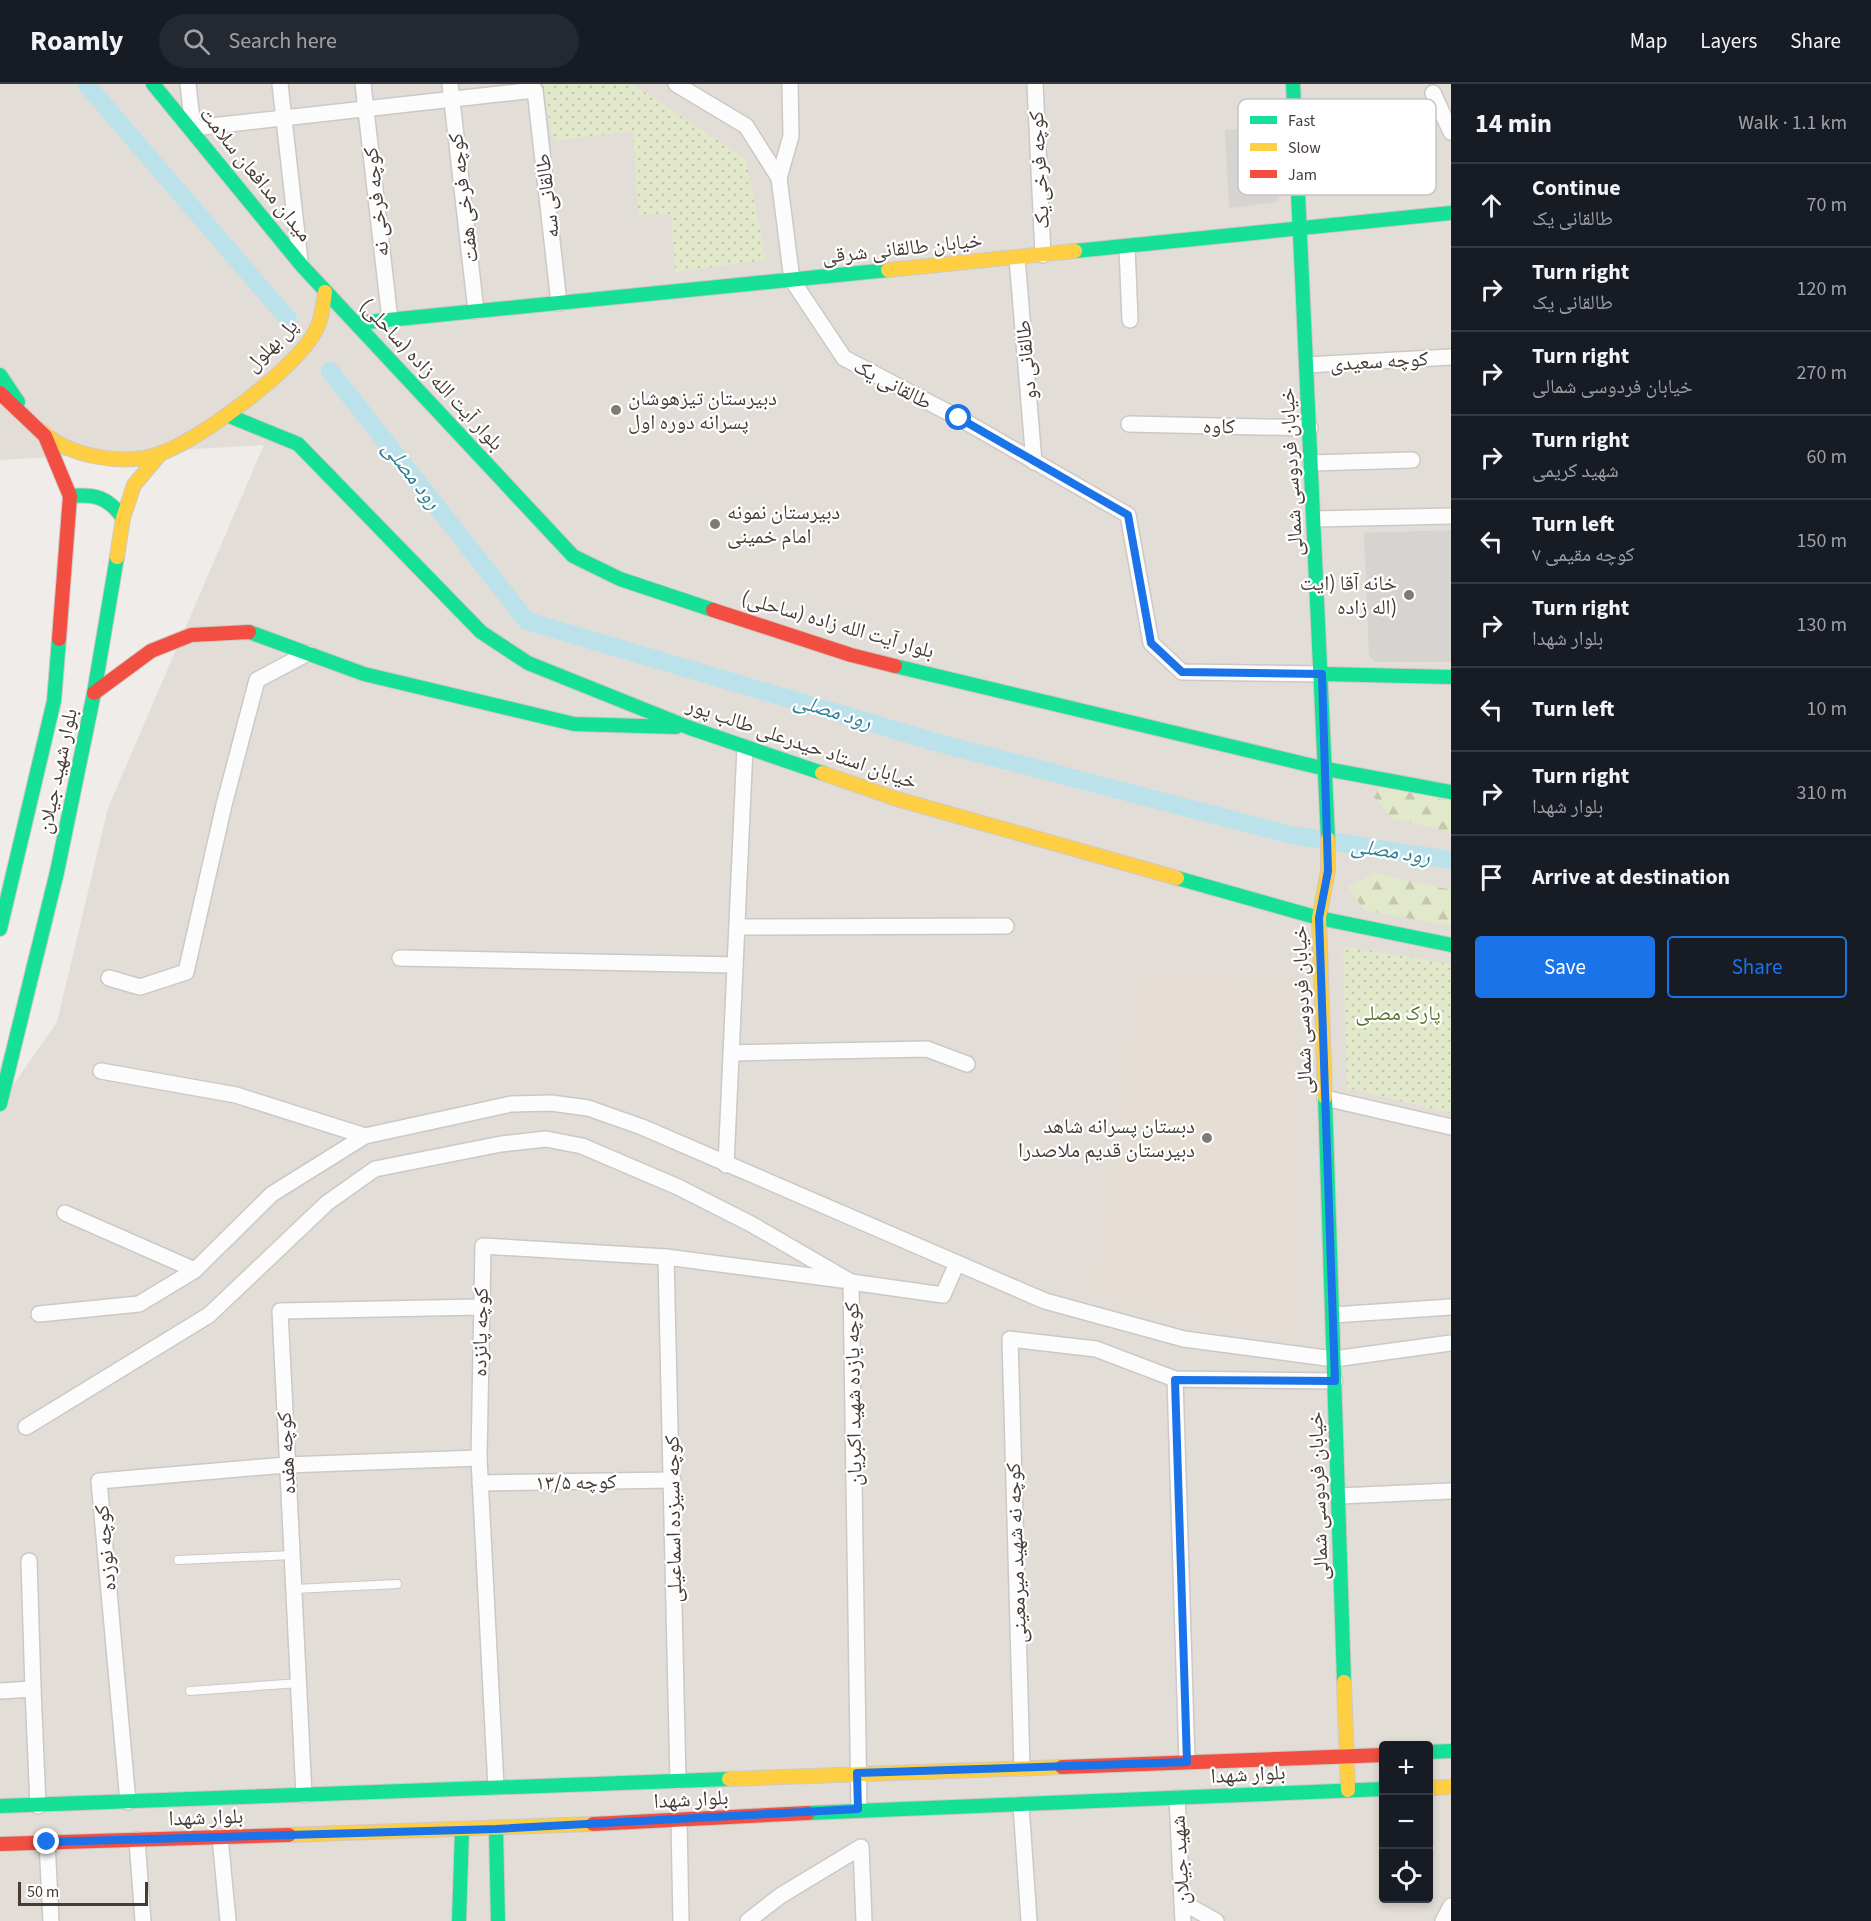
<!DOCTYPE html>
<html lang="en">
<head>
<meta charset="utf-8">
<style>
	:root { --surface:#171b24; --page:#242831; --text:#f1f3f6; --muted:#9ea1a6; --line:#363941; --accent:#1a73e8 }
	body { margin:0; font-family:"Source Sans 3","Noto Naskh Arabic",sans-serif; background:var(--page); color:var(--text) }
	.controls { position:absolute; right:18px; bottom:18px; display:grid; overflow:hidden; border-radius:6px; box-shadow:0 3px 9px #0003 }
	.controls button { width:54px; height:54px; display:grid; place-items:center; padding:0; border:0; border-bottom:2px solid var(--line); background:var(--surface); color:var(--text); font:30px sans-serif }
	.scale { position:absolute; left:18px; bottom:15px; width:130px; box-sizing:border-box; padding-left:6px; border:3px solid #453c36; border-top:0; font-size:16px; line-height:21px; white-space:nowrap; color:#453c36; -webkit-text-stroke:4px #fff; paint-order:stroke }
	.stop { position:absolute; width:18px; height:18px; margin:-14px; border:4px solid #1a73e8; border-radius:50%; background:#fff }
	.stop.end { background:#1a73e8; border-color:#fff; box-shadow:0 2px 6px #0008 }
	.list { margin:0; padding:0; list-style:none }
	h2 { display:flex; justify-content:space-between; align-items:center; height:78px; margin:0; padding:0 24px; font-size:26px }
	h2 small { font-size:20px; font-weight:400; color:var(--muted) }
	.list li { display:grid; grid-template-columns:39px 1fr auto; gap:18px; align-items:center; box-sizing:border-box; height:84px; padding:0 24px; border-top:2px solid var(--line) }
	.list b { display:block; font-size:22px; white-space:nowrap }
	.list p { margin:0; font-size:20px; white-space:nowrap; color:var(--muted) }
	.list em { font-size:20px; font-style:normal; color:var(--muted) }
	.actions { display:flex; gap:12px; padding:18px 24px }
	.actions a { flex:1; padding:14px 0; border:2px solid var(--accent); border-radius:6px; text-align:center; font-size:21px; color:var(--accent) }
	.actions .main { background:var(--accent); color:#fff }
	.icon { flex:none; width:33px; height:33px; fill:none; stroke:currentColor; stroke-width:2; stroke-linecap:round; stroke-linejoin:round }
	.map { position:relative; flex:none; width:1451px; height:1837px; overflow:hidden }
	header { display:flex; align-items:center; gap:36px; box-sizing:border-box; height:84px; padding:0 30px; background:var(--surface); border-bottom:2px solid var(--line) }
	header strong { font-size:28px }
	nav { display:flex; gap:33px; margin-inline-start:auto; font-size:21px }
	.search { width:420px; height:54px; background:var(--page); display:flex; align-items:center; gap:15px; box-sizing:border-box; padding:0 21px; border-radius:33px; color:var(--muted); font-size:22px }
	main { display:flex }
	aside { flex:1; background:var(--surface) }
	.map>svg:first-child { display:block }
	.residential { fill:#e3ddd7; fill-rule:evenodd }
	.education { fill:#e6ddd5 }
	.forest { fill:url(#forest-firs) }
	.park { fill:url(#park-dots) }
	.lines { fill:none; stroke-linecap:round; stroke-linejoin:round }
	.canal { stroke:#bbe2eb; stroke-width:18 }
	.building { fill:#d7d3d0 }
	.lane-casing { stroke:#ccc8c5; stroke-width:10 }
	.street-casing { stroke:#ccc8c5; stroke-width:18 }
	.fast-casing { stroke:#d0c9c2; stroke-width:16 }
	.slow-casing { stroke:#d0c9c2; stroke-width:16 }
	.jam-casing { stroke:#d0c9c2; stroke-width:16 }
	.lane { stroke:#fdfcfc; stroke-width:8 }
	.street { stroke:#fdfcfc; stroke-width:15 }
	.fast { stroke:#16e098; stroke-width:14 }
	.slow { stroke:#ffcf43; stroke-width:14 }
	.jam { stroke:#f24e42; stroke-width:14 }
	.route { stroke:#1a73e8; stroke-width:8 }
	.poi-dot { fill:#807a75; stroke:#fff; stroke-width:2 }
	.labels { text-anchor:middle; dominant-baseline:central; stroke-width:4.5; stroke-linejoin:round; paint-order:stroke }
	.street-label { font-size:21px; fill:#453c36; stroke:#fff }
	.poi-label { font-size:21px; fill:#453c36; stroke:#fff; text-anchor:start }
	.park-label { font-size:21px; fill:#56732c; stroke:#fff }
	.water-label { font-size:22px; font-style:italic; fill:#307f94; stroke:#fff }
	.key { fill:#fff; stroke:#c7c4c3; stroke-width:1.5 }
	.key-label { font-size:16px; fill:#453c36 }
</style>
</head>
<body>
<header>
<strong>Roamly</strong>
<div class="search"><svg class="icon" aria-label="search" viewBox="0 0 24 24"><circle cx="10" cy="10" r="6"/><path d="M15 15l6 6"/></svg>Search here</div>
<nav><a>Map</a><a>Layers</a><a>Share</a></nav>
</header>
<main>
<div class="map">
<svg width="1451" height="1837" viewBox="0 0 1451 1837">
	<defs>
		<pattern id="forest-firs" width="22" height="20" patternUnits="userSpaceOnUse" patternTransform="scale(1.5)"><rect width="22" height="20" fill="#e2e8ca"/><path d="M5 1l3.5 6h-7zM16 11l3.5 6h-7z" fill="#c3c8ae"/></pattern>
		<pattern id="park-dots" width="8" height="8" patternUnits="userSpaceOnUse" patternTransform="scale(1.5)"><rect width="8" height="8" fill="#e2e8ca"/><path d="M2 2h.1M6 6h.1" fill="none" stroke="#c3c8ae" stroke-width="1.8" stroke-linecap="round"/></pattern>
	</defs>
	<rect width="100%" height="100%" fill="#efece9"/>
	<path class="residential" d="M0,0h1451v1837h-1451v-817l57,-82 51,-214 156,-363 -264,15zM1384,1662h44v152h-44z"/>
	<path class="education" d="M1140,888l157,11 2,358 -205,-47z"/>
	<g class="forest">
		<path d="M1381,702l70,15v31l-60,-14 -17,-21z"/>
		<path d="M1375,789l76,17v36l-87,-16 -16,-23z"/>
	</g>
	<g class="park">
		<path d="M541,0h91l114,75 20,101 -91,12 -4,-58 -33,1 -5,-84 -79,10z"/>
		<path d="M1343,862l108,18v149l-104,-25z"/>
	</g>
	<g class="lines">
		<g class="canal">
			<path d="M86,0l202,235"/>
			<path d="M330,287l197,250 408,121 356,93 160,25"/>
		</g>
	</g>
	<g class="building">
		<path d="M1278,43l5,64 -6,11 -48,6 -4,-78z"/>
		<path d="M1451,446v132h-75l-7,-6 -5,-123z"/>
	</g>
	<g class="lines">
		<g class="lane-casing">
			<g id="lane">
				<path d="M178,1476l115,-5"/>
				<path d="M294,1505l103,-5"/>
				<path d="M190,1607l109,-8"/>
			</g>
		</g>
		<g class="street-casing">
			<g id="street">
				<path d="M188,0l5,44 342,-38 24,213"/>
				<path d="M280,0l20,177"/>
				<path d="M363,0l27,236"/>
				<path d="M450,0l26,227"/>
				<path d="M676,0l70,42 33,52"/>
				<path d="M790,0l1,52 -12,42 13,102 52,78 115,60 169,97 23,128 31,29 140,2"/>
				<path d="M1035,0l8,171"/>
				<path d="M1433,9l18,39"/>
				<path d="M1127,163l3,73"/>
				<path d="M1017,174l17,204"/>
				<path d="M1307,281l144,-8"/>
				<path d="M1129,340l181,4"/>
				<path d="M1311,379l101,-3"/>
				<path d="M1314,435l137,-3"/>
				<path d="M737,843l269,-1"/>
				<path d="M400,874l335,7"/>
				<path d="M109,894l31,9 46,-15 38,-167 33,-125 51,-27"/>
				<path d="M731,969l196,-4 40,15"/>
				<path d="M101,987l135,24 129,41"/>
				<path d="M1325,1014l126,29"/>
				<path d="M726,1081l19,-418"/>
				<path d="M65,1129l130,57"/>
				<path d="M666,1173l12,524"/>
				<path d="M39,1230l100,-10 56,-34 77,-76 93,-58 146,-32 40,-1 37,5 54,19 315,136"/>
				<path d="M1333,1231l118,-8"/>
				<path d="M1175,1295l12,383"/>
				<path d="M26,1343l183,-112 118,-112 48,-34 126,-25 45,-5 36,7 96,41 73,37 100,58"/>
				<path d="M480,1399l193,-3"/>
				<path d="M1339,1412l112,-5"/>
				<path d="M29,1477l4,128"/>
				<path d="M0,1607l33,-2 5,117"/>
				<path d="M1022,1684l-12,-429 86,10 79,30 160,2"/>
				<path d="M496,1703l-17,-329 4,-212 183,11 176,23"/>
				<path d="M304,1711l-24,-484 200,-4"/>
				<path d="M1177,1714l6,123"/>
				<path d="M128,1718l-29,-321 187,-16 193,-7"/>
				<path d="M1021,1721l8,116"/>
				<path d="M859,1726l-8,-528 92,13 14,-32 88,38 139,38 150,20 117,-16"/>
				<path d="M679,1737l2,100"/>
				<path d="M220,1753l8,84"/>
				<path d="M137,1756l6,81"/>
				<path d="M47,1758l4,79"/>
				<path d="M1182,1818l34,19"/>
				<path d="M748,1837l32,-25 81,-49 3,74"/>
				<path d="M1443,1837l8,-15"/>
			</g>
		</g>
		<g class="fast-casing">
			<g id="fast">
				<path d="M153,0l150,183 270,289 47,23 93,31"/>
				<path d="M1293,0l35,755"/>
				<path d="M1075,167l376,-38"/>
				<path d="M358,239l530,-53"/>
				<path d="M0,291l18,27"/>
				<path d="M227,331l71,29 183,188 47,31 162,65 132,45"/>
				<path d="M70,412c25,-2 38,1 53,22"/>
				<path d="M249,548l115,42 210,50 102,3"/>
				<path d="M895,582l431,103 125,23"/>
				<path d="M1322,590l129,3"/>
				<path d="M1177,794l142,40 132,27"/>
				<path d="M0,845l54,-228 5,-62"/>
				<path d="M1325,1013l19,585"/>
				<path d="M0,1020l57,-232 37,-179 23,-136"/>
				<path d="M1428,1668l23,-1"/>
				<path d="M0,1722l729,-27"/>
				<path d="M808,1729l576,-24"/>
				<path d="M496,1745l2,92"/>
				<path d="M459,1837l3,-91"/>
			</g>
		</g>
		<g class="slow-casing">
			<g id="slow">
				<path d="M888,186l187,-19"/>
				<path d="M41,347c29,26 84,36 121,22 42,-16 131,-83 153,-121 7,-12 8,-27 10,-40"/>
				<path d="M117,473l6,-39 11,-33 27,-32"/>
				<path d="M822,689l75,26 280,79"/>
				<path d="M1325,1013l-6,-179 9,-47v-32"/>
				<path d="M1344,1598l4,108"/>
				<path d="M729,1695l333,-12"/>
				<path d="M1428,1704l23,-1"/>
				<path d="M289,1751l304,-11"/>
			</g>
		</g>
		<g class="jam-casing">
			<g id="jam">
				<path d="M0,309l45,43 25,60 -11,143"/>
				<path d="M713,526l138,45 44,11"/>
				<path d="M94,609l57,-42 40,-16 58,-3"/>
				<path d="M1062,1683l322,-12"/>
				<path d="M593,1740l215,-11"/>
				<path d="M0,1760l289,-9"/>
			</g>
		</g>
		<use href="#lane" class="lane"/>
		<use href="#street" class="street"/>
		<use href="#fast" class="fast"/>
		<use href="#slow" class="slow"/>
		<use href="#jam" class="jam"/>
	</g>
	<g class="lines">
		<path class="route" d="M47,1758l449,-13 362,-20 -1,-36 330,-11 -12,-382 160,1 -16,-463 9,-47 -6,-197 -140,-2 -31,-29 -23,-128 -169,-97"/>
	</g>
	<g class="poi-dot">
		<circle cx="616" cy="326" r="6"/>
		<circle cx="715" cy="440" r="6"/>
		<circle cx="1409" cy="511" r="6"/>
		<circle cx="1207" cy="1054" r="6"/>
	</g>
	<g class="labels">
		<g class="street-label">
			<text transform="translate(1039 86) rotate(-93)">کوچه فرخی یک</text>
			<text transform="translate(256 90) rotate(51)">میدان مدافعان سلامت</text>
			<text transform="translate(547 112) rotate(-97)">طالقانی سه</text>
			<text transform="translate(463 114) rotate(-97)">کوچه فرخی هفت</text>
			<text transform="translate(376 118) rotate(-96)">کوچه فرخی نه</text>
			<text transform="translate(902 164) rotate(-6)">خیابان طالقانی شرقی</text>
			<text transform="translate(271 261) rotate(-45)">پل بهلول</text>
			<text transform="translate(1026 276) rotate(-95)">طالقانی دو</text>
			<text transform="translate(1379 277) rotate(-3)">کوچه سعیدی</text>
			<text transform="translate(432 290) rotate(47)">بلوار آیت الله زاده (ساحلی)</text>
			<text transform="translate(893 300) rotate(28)">طالقانی یک</text>
			<text transform="translate(1219 342) rotate(1)">کاوه</text>
			<text transform="translate(1291 388) rotate(-93)">خیابان فردوسی شمالی</text>
			<text transform="translate(838 540) rotate(16)">بلوار آیت الله زاده (ساحلی)</text>
			<text transform="translate(802 659) rotate(19)">خیابان استاد حیدرعلی طالب پور</text>
			<text transform="translate(57 687) rotate(-78)">بلوار شهید جیلان</text>
			<text transform="translate(1302 926) rotate(-92)">خیابان فردوسی شمالی</text>
			<text transform="translate(480 1248) rotate(-89)">کوچه پانزده</text>
			<text transform="translate(853 1310) rotate(-91)">کوچه یازده شهید اکبریان</text>
			<text transform="translate(286 1369) rotate(-93)">کوچه هفده</text>
			<text transform="translate(576 1398) rotate(-1)">کوچه ۱۳/۵</text>
			<text transform="translate(1318 1412) rotate(-92)">خیابان فردوسی شمالی</text>
			<text transform="translate(673 1435) rotate(-91)">کوچه سیزده اسماعیلی</text>
			<text transform="translate(105 1464) rotate(-95)">کوچه نوزده</text>
			<text transform="translate(1016 1469) rotate(-92)">کوچه نه شهید میرمعینی</text>
			<text transform="translate(1248 1690) rotate(-3)">بلوار شهدا</text>
			<text transform="translate(691 1715) rotate(-3)">بلوار شهدا</text>
			<text transform="translate(206 1733) rotate(-2)">بلوار شهدا</text>
			<text transform="translate(1180 1776) rotate(-93)">شهید جیلان</text>
		</g>
		<g class="poi-label">
			<text x="628" y="314">دبیرستان تیزهوشان<tspan x="628" dy="24">پسرانه دوره اول</tspan></text>
			<text x="727" y="428">دبیرستان نمونه<tspan x="727" dy="24">امام خمینی</tspan></text>
			<text x="1397" y="499" text-anchor="end">خانه آقا (ایت<tspan x="1397" dy="24">اله زاده)</tspan></text>
			<text x="1195" y="1042" text-anchor="end">دبستان پسرانه شاهد<tspan x="1195" dy="24">دبیرستان قدیم ملاصدرا</tspan></text>
		</g>
		<g class="park-label">
			<text x="1398" y="929">پارک مصلی</text>
		</g>
		<g class="water-label">
			<text transform="translate(412 391) rotate(52)">رود مصلی</text>
			<text transform="translate(833 627) rotate(17)">رود مصلی</text>
			<text transform="translate(1391 767) rotate(9)">رود مصلی</text>
		</g>
	</g>
	<rect x="1238" y="15" width="198" height="96" rx="9" class="key"/>
	<rect x="1250" y="32" width="27" height="8" fill="#16e098"/>
	<rect x="1250" y="59" width="27" height="8" fill="#ffcf43"/>
	<rect x="1250" y="86" width="27" height="8" fill="#f24e42"/>
	<g class="key-label">
		<text x="1288" y="42">Fast</text>
		<text x="1288" y="69">Slow</text>
		<text x="1288" y="96">Jam</text>
	</g>
</svg>
<div class="controls">
<button>+</button>
<button>−</button>
<button><svg class="icon" aria-label="locate" viewBox="0 0 24 24"><circle cx="12" cy="12" r="6"/><path d="M12 2v4M12 18v4M2 12h4M18 12h4"/></svg></button>
</div>
<div class="scale">50 m</div>
<div class="stop" style="left:959px;top:334px"></div>
<div class="stop end" style="left:47px;top:1758px"></div>
</div>
<aside>
<h2>14 min<small>Walk · 1.1 km</small></h2>
<ul class="list">
<li><svg class="icon" aria-label="ahead" viewBox="0 0 24 24"><path d="M12 20V5M6 11l6-6 6 6"/></svg><div><b>Continue</b><p>طالقانی یک</p></div><em>70 m</em></li>
<li><svg class="icon" aria-label="right" viewBox="0 0 24 24"><path d="M7 20v-9h11M14 6l5 5-5 5"/></svg><div><b>Turn right</b><p>طالقانی یک</p></div><em>120 m</em></li>
<li><svg class="icon" aria-label="right" viewBox="0 0 24 24"><path d="M7 20v-9h11M14 6l5 5-5 5"/></svg><div><b>Turn right</b><p>خیابان فردوسی شمالی</p></div><em>270 m</em></li>
<li><svg class="icon" aria-label="right" viewBox="0 0 24 24"><path d="M7 20v-9h11M14 6l5 5-5 5"/></svg><div><b>Turn right</b><p>شهید کریمی</p></div><em>60 m</em></li>
<li><svg class="icon" aria-label="left" viewBox="0 0 24 24"><path d="M17 20v-9H6M10 6l-5 5 5 5"/></svg><div><b>Turn left</b><p>کوچه مقیمی ۷</p></div><em>150 m</em></li>
<li><svg class="icon" aria-label="right" viewBox="0 0 24 24"><path d="M7 20v-9h11M14 6l5 5-5 5"/></svg><div><b>Turn right</b><p>بلوار شهدا</p></div><em>130 m</em></li>
<li><svg class="icon" aria-label="left" viewBox="0 0 24 24"><path d="M17 20v-9H6M10 6l-5 5 5 5"/></svg><div><b>Turn left</b></div><em>10 m</em></li>
<li><svg class="icon" aria-label="right" viewBox="0 0 24 24"><path d="M7 20v-9h11M14 6l5 5-5 5"/></svg><div><b>Turn right</b><p>بلوار شهدا</p></div><em>310 m</em></li>
<li><svg class="icon" aria-label="arrive" viewBox="0 0 24 24"><path d="M6 21V4h12l-3 4 3 4H6"/></svg><div><b>Arrive at destination</b></div></li>
</ul>
<div class="actions"><a class="main">Save</a><a>Share</a></div>
</aside>
</main>
</body>
</html>
